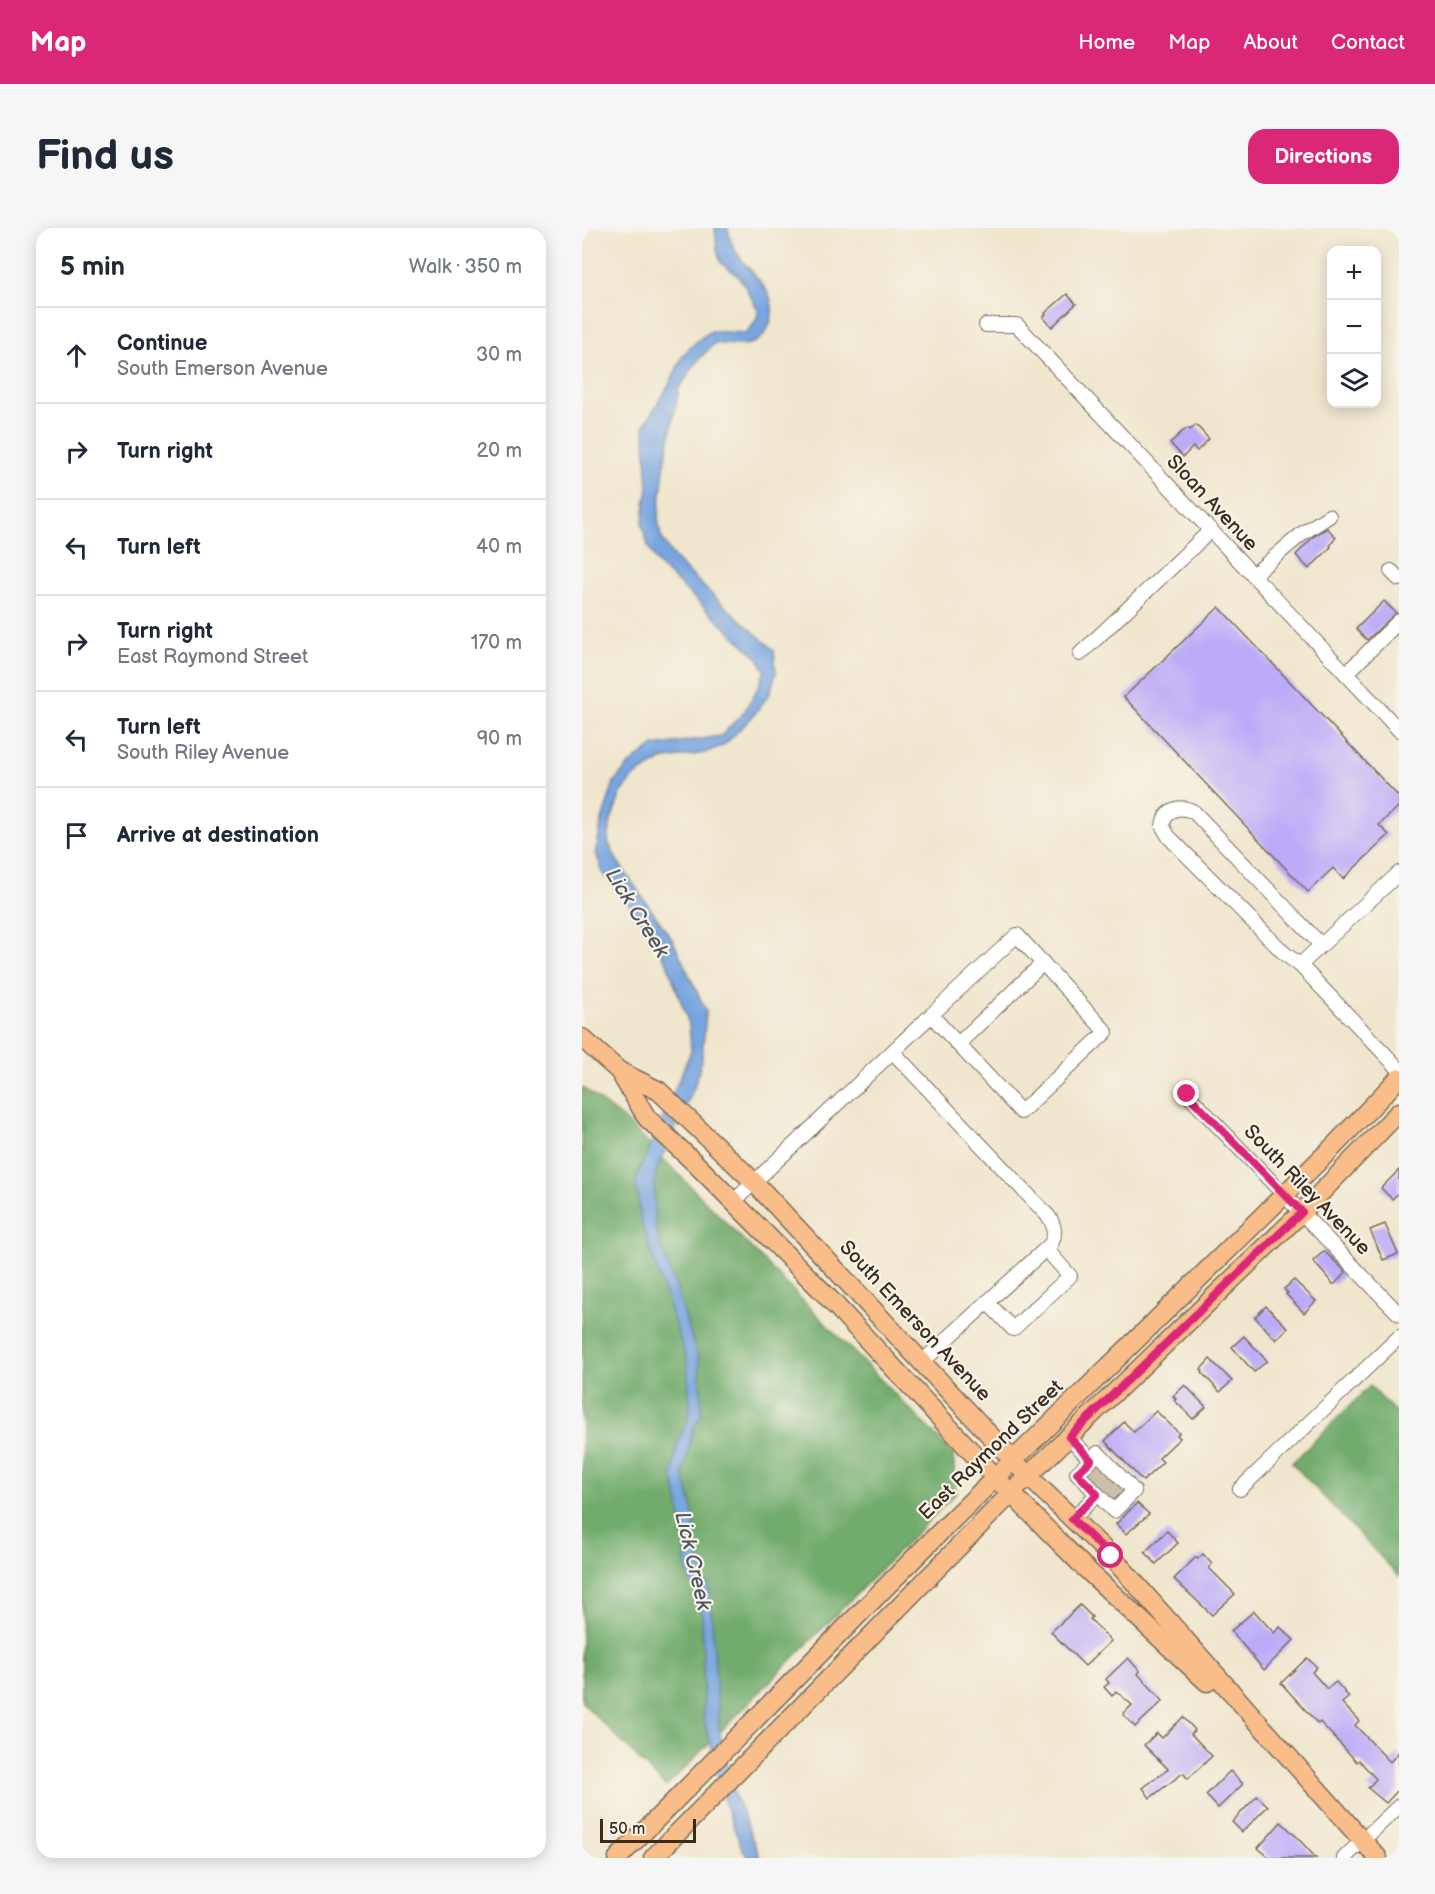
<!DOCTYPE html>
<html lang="en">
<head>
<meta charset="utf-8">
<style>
	:root { --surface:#fff; --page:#f6f6f7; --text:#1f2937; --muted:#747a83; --line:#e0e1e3; --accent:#db2777 }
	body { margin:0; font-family:"Balsamiq Sans",sans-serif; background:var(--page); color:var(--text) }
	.controls { position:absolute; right:18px; top:18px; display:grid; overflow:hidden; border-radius:12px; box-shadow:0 3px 15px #0003 }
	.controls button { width:54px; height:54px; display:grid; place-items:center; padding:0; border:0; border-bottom:2px solid var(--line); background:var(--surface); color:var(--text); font:30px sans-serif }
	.scale { position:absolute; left:18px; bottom:15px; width:96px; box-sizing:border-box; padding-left:6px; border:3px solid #3b2a1e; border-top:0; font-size:16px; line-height:21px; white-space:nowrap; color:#3b2a1e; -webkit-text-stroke:4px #f7f3e8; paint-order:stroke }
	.stop { position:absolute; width:18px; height:18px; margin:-14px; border:4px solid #db2777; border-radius:50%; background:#fff }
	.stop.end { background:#db2777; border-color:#fff; box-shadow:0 2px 6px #0008 }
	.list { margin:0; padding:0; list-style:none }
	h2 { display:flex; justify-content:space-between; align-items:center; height:78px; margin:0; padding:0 24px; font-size:26px }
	h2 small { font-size:20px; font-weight:400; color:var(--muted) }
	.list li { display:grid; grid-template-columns:39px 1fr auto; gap:18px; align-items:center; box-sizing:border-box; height:96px; padding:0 24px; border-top:2px solid var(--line) }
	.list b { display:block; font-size:22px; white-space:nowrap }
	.list p { margin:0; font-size:20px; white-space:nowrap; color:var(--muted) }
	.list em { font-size:20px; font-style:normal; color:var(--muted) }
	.icon { flex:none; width:33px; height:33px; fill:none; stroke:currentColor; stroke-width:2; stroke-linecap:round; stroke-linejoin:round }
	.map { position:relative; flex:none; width:817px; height:1630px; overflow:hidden; border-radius:18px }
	header { display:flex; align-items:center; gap:36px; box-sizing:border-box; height:84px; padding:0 30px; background:var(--accent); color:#fff }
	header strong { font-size:28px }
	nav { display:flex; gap:33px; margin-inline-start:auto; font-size:21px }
	.intro { display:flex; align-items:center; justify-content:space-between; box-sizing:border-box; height:144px; padding:0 36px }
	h1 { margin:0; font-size:42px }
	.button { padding:15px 27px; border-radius:18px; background:var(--accent); color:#fff; font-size:21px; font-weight:700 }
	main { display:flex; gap:36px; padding:0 36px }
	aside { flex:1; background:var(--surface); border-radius:18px; box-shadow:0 3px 15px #0003 }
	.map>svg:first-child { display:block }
	.forest { fill:#71ac6c; stroke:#566b45; stroke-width:1.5 }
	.water { fill:#77a5e0; stroke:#59687f; stroke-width:1.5 }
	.building { fill:#bbabf8 }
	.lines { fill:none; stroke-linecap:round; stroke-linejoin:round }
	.minor-tunnel { stroke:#ccc0aa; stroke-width:14; stroke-dasharray:14 7; stroke-linecap:butt }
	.minor-casing { stroke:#7a6c5b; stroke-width:16 }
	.major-casing { stroke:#7a6c5b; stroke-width:21 }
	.minor { stroke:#fff; stroke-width:14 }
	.major { stroke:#f8bd88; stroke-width:18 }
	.route { stroke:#db2777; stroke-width:8 }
	.labels { text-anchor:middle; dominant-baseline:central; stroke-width:4.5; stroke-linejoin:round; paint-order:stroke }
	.street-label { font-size:20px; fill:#3b2a1e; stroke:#f7f3e8 }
	.water-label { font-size:21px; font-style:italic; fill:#505562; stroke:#f7f3e8 }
</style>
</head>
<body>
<header>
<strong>Map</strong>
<nav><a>Home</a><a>Map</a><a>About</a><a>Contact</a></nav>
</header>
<div class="intro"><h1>Find us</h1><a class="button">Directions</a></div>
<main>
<aside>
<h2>5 min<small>Walk · 350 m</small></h2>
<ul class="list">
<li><svg class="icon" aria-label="ahead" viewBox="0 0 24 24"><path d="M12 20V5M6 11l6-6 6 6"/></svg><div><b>Continue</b><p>South Emerson Avenue</p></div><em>30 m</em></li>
<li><svg class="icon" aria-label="right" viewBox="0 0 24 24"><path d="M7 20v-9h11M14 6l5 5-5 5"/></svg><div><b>Turn right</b></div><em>20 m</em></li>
<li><svg class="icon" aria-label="left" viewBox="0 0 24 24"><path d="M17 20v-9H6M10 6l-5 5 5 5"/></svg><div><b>Turn left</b></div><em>40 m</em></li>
<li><svg class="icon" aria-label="right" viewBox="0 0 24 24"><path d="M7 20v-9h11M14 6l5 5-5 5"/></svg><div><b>Turn right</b><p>East Raymond Street</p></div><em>170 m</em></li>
<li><svg class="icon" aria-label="left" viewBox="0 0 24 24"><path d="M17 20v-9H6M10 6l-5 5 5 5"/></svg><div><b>Turn left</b><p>South Riley Avenue</p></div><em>90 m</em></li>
<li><svg class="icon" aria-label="arrive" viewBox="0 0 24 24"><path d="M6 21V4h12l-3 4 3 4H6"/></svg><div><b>Arrive at destination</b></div></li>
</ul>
</aside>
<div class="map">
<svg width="817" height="1630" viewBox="0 0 817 1630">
	<rect width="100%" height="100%" fill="#f7f3e8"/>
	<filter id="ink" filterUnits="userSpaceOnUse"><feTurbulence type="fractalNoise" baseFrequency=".0167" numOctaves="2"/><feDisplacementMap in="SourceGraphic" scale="12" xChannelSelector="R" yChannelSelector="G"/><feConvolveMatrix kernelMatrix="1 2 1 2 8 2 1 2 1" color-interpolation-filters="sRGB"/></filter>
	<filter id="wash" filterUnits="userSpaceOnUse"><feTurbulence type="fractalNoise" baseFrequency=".008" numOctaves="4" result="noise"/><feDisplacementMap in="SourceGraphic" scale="24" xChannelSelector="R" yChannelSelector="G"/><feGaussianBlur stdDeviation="1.35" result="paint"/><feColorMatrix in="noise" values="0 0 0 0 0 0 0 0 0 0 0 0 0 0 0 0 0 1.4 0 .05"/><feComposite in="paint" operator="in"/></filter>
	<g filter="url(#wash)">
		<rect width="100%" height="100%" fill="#f0e6cd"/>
		<g class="forest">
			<path d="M0,859l45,35 326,331 3,40 -290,294 -84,-85z"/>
			<path d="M788,1158l29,30v160l-107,-113z"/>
		</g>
		<path class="water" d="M133,0h13c4,33 28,41 41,67 4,8 4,20 1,28 -9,27 -31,23 -55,20l-16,16 -20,29 -14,73 -7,58 3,18 13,21 33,32 67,60 2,23 -6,20 -17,23 -29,29 -20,8 -43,7 -25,15 -15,18 -10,27 -3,22 10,20 55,79 33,70 -4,47 -8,30 -38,83 -2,20 1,34 5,19 16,43 23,74 3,53 -9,15 -10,44 8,29 11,73 8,16 9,138 15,63 26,66h-12l-6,-10 -16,-40 -22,-88 -2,-114 -14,-30 -9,-72 -7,-29 5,-31 10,-22 3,-13 -3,-49 -46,-138 -5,-39 3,-13 8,-15 44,-104 -2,-27 -22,-61 -26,-44 -38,-46 -7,-20 5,-29 13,-42 17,-19 22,-17 68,-10 23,-24 15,-26 6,-16 -7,-12 -101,-95 -9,-17 -6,-22 6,-37 -4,-61 26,-43 13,-28 14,-14 14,-10 35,2 11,-14 1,-9 -16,-29 -7,-8 -14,-10 -4,-14z"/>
		<g id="blocks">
			<g class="building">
				<path d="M485,66l9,10 -24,23 -9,-10 3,-3 -1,-1z"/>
				<path d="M614,197l13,14 -12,12 -4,-4 -10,10 -13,-14 12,-11 6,-4 2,2z"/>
				<path d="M745,300l9,9 -6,9 1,1 -22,22 -13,-14 18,-19z"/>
				<path d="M802,373l12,12 -29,27 -11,-11z"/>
				<path d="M637,379l180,190v9l-20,19 10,10 -46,44 -10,-11 -25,24 -184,-195z"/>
				<path d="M817,942v23l-7,6 -11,-11z"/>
				<path d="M803,996l13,30 -15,6 -13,-30z"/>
				<path d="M742,1023l22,21 -11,12h-2l-20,-23z"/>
				<path d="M712,1052l22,21 -12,12 -18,-19 2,-1 -4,-4z"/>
				<path d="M684,1078l22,22 -12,12 -21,-23z"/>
				<path d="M662,1108l23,25 -13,11 -22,-25z"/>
				<path d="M628,1131l22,22 -12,11 -18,-19 1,-1 -2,-3z"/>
				<path d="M603,1157l21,22 -13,12 -19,-19 2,-1 -3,-3z"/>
				<path d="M574,1183l23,22 -2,2 3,3 -21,20 4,4 -20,19 -38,-40 19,-19 10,10z"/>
				<path d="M555,1275l12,11 -23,20 -10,-10z"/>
				<path d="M585,1303l11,12 -22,21 -11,-12z"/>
				<path d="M621,1326l9,10 -3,4 26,26 -23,21 -38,-36 22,-22 2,2z"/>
				<path d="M498,1377l12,12 -2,2 21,22 -26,25 -34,-34z"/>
				<path d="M672,1383l20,22 6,-6 14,13 -30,30 -33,-39z"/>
				<path d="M546,1430l12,13 -2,3 25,27 -28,26 -12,-13 9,-9 -16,-14 -4,5 -8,-9 5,-4 -3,-4z"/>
				<path d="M725,1430l10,9 -5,5 15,17 9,-7 13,15 -7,6 17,18 -4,4 35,37 9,-10v37l-13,14 -18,-15 8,-9 -17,-19 -2,2 -37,-40 -2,2 -37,-41z"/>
				<path d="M601,1489l12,13 -4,4 21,22 -24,23 -5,-6 -33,25 -7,-10 25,-19 -24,-24 13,-12 5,5z"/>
				<path d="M648,1543l13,13 -25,24 -12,-13z"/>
				<path d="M675,1568l11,10 -26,26 -10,-10z"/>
				<path d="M699,1594l14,13 21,23h-46l-12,-10z"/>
			</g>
		</g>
	</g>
	<g filter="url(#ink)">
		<use href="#blocks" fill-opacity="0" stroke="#7a6c5b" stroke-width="1.5"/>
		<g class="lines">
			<g class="minor-tunnel">
				<path d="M507,1247l10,-10"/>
				<path d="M515,1256l10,-10"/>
				<path d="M524,1265l10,-9"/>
				<path d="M531,1272l10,-9"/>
			</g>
			<g class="minor-casing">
				<g id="minor">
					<path d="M404,97h31l382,405"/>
					<path d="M809,343l8,8"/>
					<path d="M671,347l50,-42 26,-17"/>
					<path d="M498,426l131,-124"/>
					<path d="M764,446l53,-53"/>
					<path d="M739,717l-127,-133c-15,-8 -30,-2 -31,15l6,10 116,117 15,11 99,104"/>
					<path d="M718,737l99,-92"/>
					<path d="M376,816l85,-81"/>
					<path d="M311,824l156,165c6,10 7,16 2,27l-129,118"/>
					<path d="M605,866l212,220"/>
					<path d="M151,974c95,-89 189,-179 284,-267l89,97 -85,80 -90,-97"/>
					<path d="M405,1074l26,27 57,-53 -24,-27"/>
					<path d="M487,1209l22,23 -14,13 20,21 -24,25"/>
					<path d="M509,1232l7,-7 36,38 -20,20 -17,-17"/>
					<path d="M658,1261l159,-152"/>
					<path d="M762,1630l55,-52"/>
				</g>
			</g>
			<g class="major-casing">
				<g id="major">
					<path d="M0,810l37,33 40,20 95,91 274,294 83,80 267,302"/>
					<path d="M37,843l28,47 50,47 127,128 171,184 88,89 124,116"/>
					<path d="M36,1630l325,-329 391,-383 65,-68"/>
					<path d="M71,1630l375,-382 274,-264 97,-100"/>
				</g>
			</g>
			<use href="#minor" class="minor"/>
			<use href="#major" class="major"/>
		</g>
	</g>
	<g class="lines" filter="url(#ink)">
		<path class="route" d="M529,1328l-39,-37 25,-25 -20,-21 14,-13 -22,-23 233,-225 -115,-118"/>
	</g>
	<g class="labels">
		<g class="street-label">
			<text transform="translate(630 275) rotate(47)">Sloan Avenue</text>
			<text transform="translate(725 962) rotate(46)">South Riley Avenue</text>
			<text transform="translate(333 1093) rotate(47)">South Emerson Avenue</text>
			<text transform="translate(409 1222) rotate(-44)">East Raymond Street</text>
		</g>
		<g class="water-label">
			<text transform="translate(55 685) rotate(58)">Lick Creek</text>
			<text transform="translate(111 1333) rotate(77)">Lick Creek</text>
		</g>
	</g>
</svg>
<div class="controls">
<button>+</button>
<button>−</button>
<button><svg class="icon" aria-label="layers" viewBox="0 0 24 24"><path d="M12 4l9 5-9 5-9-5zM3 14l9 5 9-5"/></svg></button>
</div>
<div class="scale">50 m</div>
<div class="stop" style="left:529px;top:1328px"></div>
<div class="stop end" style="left:605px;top:866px"></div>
</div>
</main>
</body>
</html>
